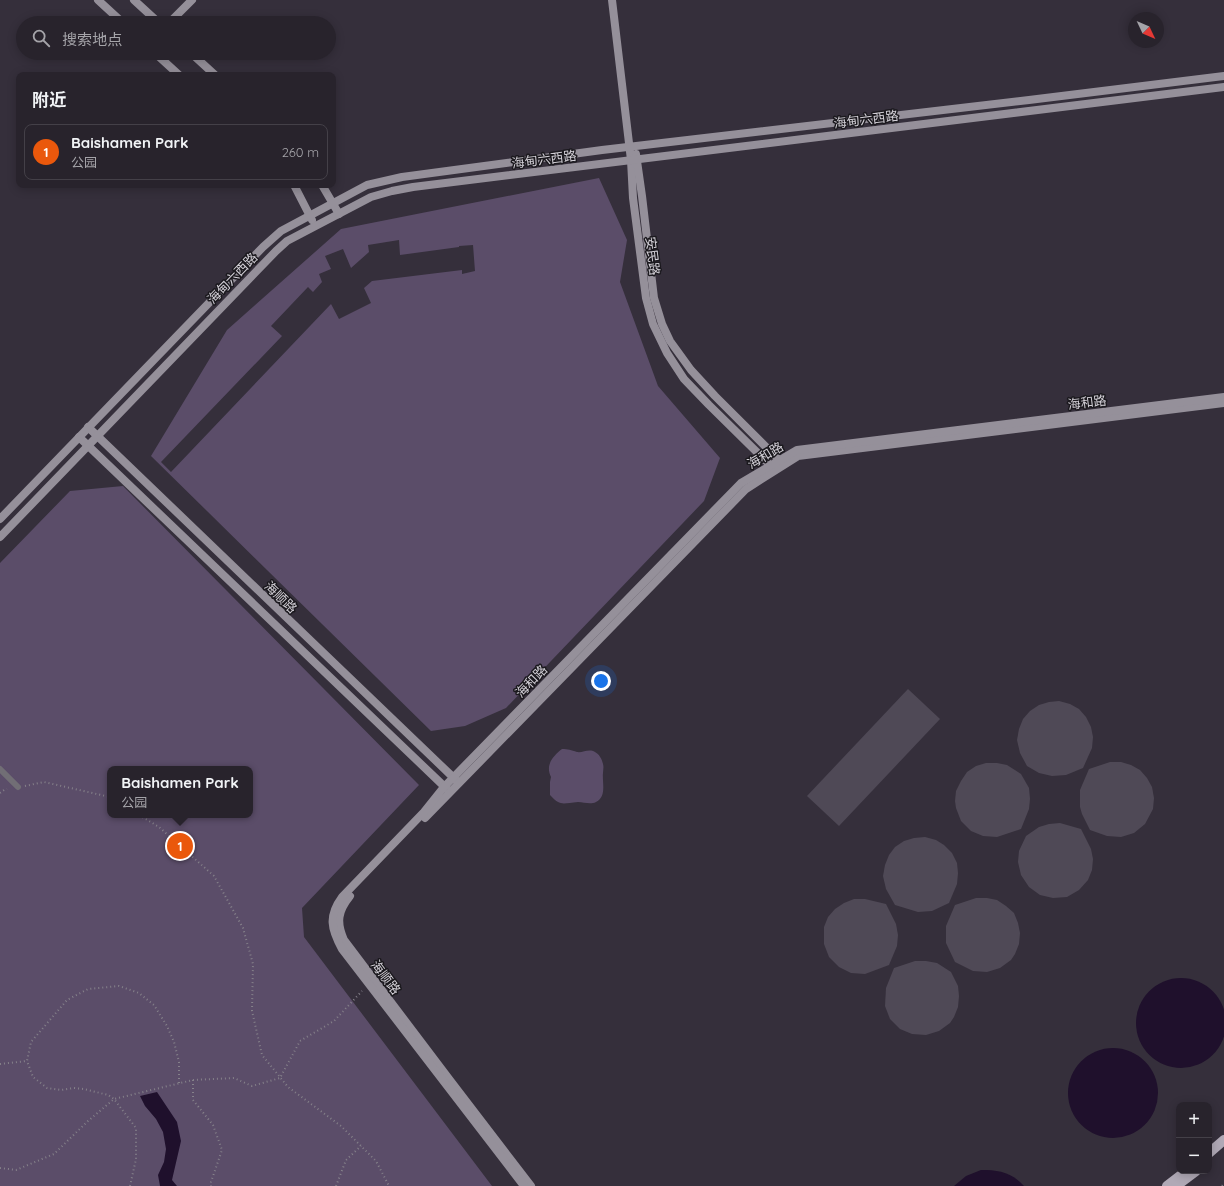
<!DOCTYPE html>
<html lang="zh">
<head>
<meta charset="utf-8">
<style>
	:root { --surface:#28232c; --page:#342f38; --text:#f1f3f6; --muted:#a5a4a9; --line:#444048; --accent:#ea580c }
	body { margin:0; font-family:Quicksand,"Noto Sans SC",sans-serif; background:var(--page); color:var(--text) }
	.controls { position:absolute; right:12px; bottom:12px; display:grid; overflow:hidden; border-radius:8px; box-shadow:0 2px 10px #0003 }
	.controls button { width:36px; height:36px; display:grid; place-items:center; padding:0; border:0; border-bottom:1px solid var(--line); background:var(--surface); color:var(--text); font:20px sans-serif }
	.compass { position:absolute; left:1128px; top:12px; width:36px; height:36px; border-radius:50%; background:var(--surface); box-shadow:0 2px 10px #0003; rotate:134deg }
	.you { position:absolute; left:601px; top:681px; width:14px; height:14px; margin:-10px; border:3px solid #fff; border-radius:50%; background:#1a73e8; box-shadow:0 0 0 6px #1a73e833 }
	.badge { display:grid; place-items:center; width:26px; height:26px; border-radius:50%; background:var(--accent); color:#fff; font-size:13px; font-weight:700 }
	.pin { position:absolute; translate:-50% -50%; border:2px solid #fff; box-shadow:0 1px 4px #0006 }
	.popup { position:absolute; left:107px; top:766px; width:146px; height:52px; box-sizing:border-box; display:grid; place-content:center; border-radius:8px; background:var(--surface); filter:drop-shadow(0 1px 3px #0005); font-size:13px; white-space:nowrap; color:var(--muted) }
	.popup b { font-size:15px; color:var(--text) }
	.popup::after { content:''; position:absolute; left:50%; top:100%; margin-left:-8px; border:8px solid transparent; border-top-color:var(--surface) }
	.list { margin:0; padding:0; list-style:none }
	h2 { display:flex; justify-content:space-between; align-items:center; height:52px; margin:0; padding:0 16px; font-size:17px }
	h2 small { font-size:13px; font-weight:400; color:var(--muted) }
	.list li { display:grid; grid-template-columns:26px 1fr auto; gap:12px; align-items:center; box-sizing:border-box; height:56px; margin:0 8px 8px; padding:0 8px; border:1px solid var(--line); border-radius:8px }
	.list b { display:block; font-size:15px; white-space:nowrap }
	.list p { margin:0; font-size:13px; white-space:nowrap; color:var(--muted) }
	.list em { font-size:13px; font-style:normal; color:var(--muted) }
	.icon { flex:none; width:22px; height:22px; fill:none; stroke:currentColor; stroke-width:2; stroke-linecap:round; stroke-linejoin:round }
	.map { position:relative; flex:none; width:1224px; height:1186px; overflow:hidden }
	.search { position:absolute; background:var(--surface); box-shadow:0 2px 10px #0003; left:16px; top:16px; width:320px; height:44px; display:flex; align-items:center; gap:10px; box-sizing:border-box; padding:0 14px; border-radius:22px; color:var(--muted); font-size:15px }
	.panel { position:absolute; background:var(--surface); box-shadow:0 2px 10px #0003; left:16px; top:72px; width:320px; height:116px; border-radius:8px }
	.map>svg:first-child { display:block }
	.green { fill:#5b4d69; fill-rule:evenodd }
	.water { fill:#1f102c }
	.building { fill:#4f4956 }
	.lines { fill:none; stroke-linecap:round; stroke-linejoin:round }
	.path { stroke:#85818a; stroke-width:2; stroke-dasharray:1 3; stroke-linecap:butt }
	.lane { stroke:#716e75; stroke-width:6 }
	.secondary { stroke:#95909a; stroke-width:8 }
	.primary { stroke:#b0a9b6; stroke-width:10 }
	.labels { text-anchor:middle; dominant-baseline:central; stroke-width:3; stroke-linejoin:round; paint-order:stroke }
	.street-label { font-size:13px; fill:#d3d0d7; stroke:#1b191e }
</style>
</head>
<body>
<div class="map">
<svg width="1224" height="1186" viewBox="0 0 1224 1186">
	<rect width="100%" height="100%" fill="#352f3b"/>
	<g class="green">
		<path d="M599,178l28,62 -7,42 38,104 62,72 -16,43 -198,207 -41,18 -34,5 -280,-275 76,-126 114,-101zM399,240l1,15 59,-8v-1l14,-1 2,26 -13,3v-4l-90,11 -8,7 7,15 -32,16 -8,-15 -160,168 -10,-10 121,-126 -11,-10 37,-39 5,5 9,-10 -3,-8 12,-5 -6,-13 18,-7 8,19 18,-16 -1,-7z"/>
		<path d="M123,486l296,299 -117,123 2,29 188,249h-492v-623l70,-72zM110,769h140v46h-140z"/>
		<path d="M562,749c6,0 9,1 15,3 6,1 12,-4 18,0 4,2 7,7 8,12 1,4 0,6 0,9 -1,9 4,24 -7,29 -6,3 -12,0 -18,0 -15,1 -17,5 -28,-7v-13l1,-5c-6,-12 2,-21 11,-28z"/>
	</g>
	<g class="water">
		<circle cx="1181" cy="1023" r="45"/>
		<circle cx="1113" cy="1093" r="45"/>
		<path d="M157,1092l20,30 4,19 -9,39 5,6h-17l-2,-11 6,-13 2,-13 -3,-17 -7,-13 -11,-13 -5,-10z"/>
		<path d="M981,1170c18,0 30,2 43,16h-70l12,-10z"/>
	</g>
	<g class="building">
		<path d="M908,689l32,30 -101,107 -32,-30z"/>
		<path d="M1059,701l11,3 9,5 7,8 5,10 2,10 -1,11 -9,20 -17,7 -14,1 -13,-3 -12,-7 -7,-13 -3,-13 2,-11 4,-10 7,-8 9,-6 10,-3z"/>
		<path d="M1110,762h11l10,3 9,5 7,8 5,9 2,11 -1,11 -8,15 -11,9 -13,4 -14,-1 -17,-6 -8,-16 -2,-7v-17l9,-21z"/>
		<path d="M986,763h11l10,2 14,9 8,14 1,11 -1,10 -8,20 -24,8 -14,-1 -12,-5 -10,-10 -5,-13 -1,-7 1,-10 5,-10 6,-9 9,-6z"/>
		<path d="M1060,823l21,6 10,20 2,10 -1,11 -4,10 -9,10 -12,7 -14,1 -13,-3 -11,-8 -8,-12 -3,-13 1,-11 7,-15 13,-9 10,-3z"/>
		<path d="M925,837l11,3 8,5 8,8 5,10 1,10 -1,11 -8,19 -17,8 -14,1 -23,-7 -9,-16 -3,-13 2,-11 4,-10 6,-8 9,-6 10,-3z"/>
		<path d="M976,898h11l10,2 9,6 8,7 4,10 2,10 -1,11 -4,10 -4,6 -11,8 -13,4 -14,-1 -18,-9 -9,-19v-17l9,-21z"/>
		<path d="M854,899h11l21,5 10,20 2,11 -1,11 -8,19 -24,9 -14,-1 -12,-6 -10,-10 -5,-13v-17l4,-10 7,-8 9,-6z"/>
		<path d="M915,961h11l11,2 14,9 7,14 1,10 -1,11 -4,10 -4,6 -11,8 -13,4 -14,-1 -12,-5 -10,-10 -5,-13 1,-18 8,-20z"/>
	</g>
	<g class="lines">
		<g class="path">
			<path d="M25,786l19,-4 66,15"/>
			<path d="M0,793l4,-3 3,-1"/>
			<path d="M139,815l20,12 55,49 29,52 10,36 -1,47 10,44 26,32 53,39 35,35 13,25"/>
			<path d="M0,1064l27,-3"/>
			<path d="M193,1080v20l20,25 9,25 -11,32v4"/>
			<path d="M0,1168l16,2 38,-16 34,-33 26,-22 79,-19 41,-2 18,8 28,-8 20,-37 34,-20 28,-30"/>
			<path d="M130,1186l6,-27v-31l-22,-29 -6,-4 -24,-6 -10,-1 -13,2 -14,-2 -14,-11 -6,-16 4,-19 36,-42 21,-11 31,-3 20,7 15,12 13,21 7,16 5,20v21"/>
			<path d="M336,1186l10,-26 15,-14"/>
			<path d="M1222,1186l2,-2"/>
		</g>
		<path class="lane" d="M0,769l18,18"/>
		<g class="secondary">
			<path d="M98,0l25,23"/>
			<path d="M134,0l25,23"/>
			<path d="M612,0l19,160 2,38 13,100 7,26 14,29 17,26 25,26 65,64"/>
			<path d="M169,23l23,-23"/>
			<path d="M155,53l24,22"/>
			<path d="M191,53l24,22"/>
			<path d="M636,154l6,42 12,102 8,26 8,17 21,29 24,26 68,68"/>
			<path d="M294,185l18,35"/>
			<path d="M322,185l17,29"/>
			<path d="M88,427l369,354"/>
			<path d="M79,437l369,353"/>
			<path d="M0,519l263,-272 18,-16 86,-46 35,-8 200,-27 427,-50 195,-24"/>
			<path d="M0,537l276,-286 11,-10 84,-44 21,-6 21,-4 811,-100"/>
			<path d="M425,818l321,-329 52,-33 426,-53"/>
			<path d="M350,896c-12,15 -14,26 -6,44l105,139 82,107"/>
			<path d="M524,1186l-182,-237c-11,-20 -14,-33 0,-52l82,-85 20,-25 297,-304 56,-33 427,-53"/>
		</g>
		<g class="primary">
			<path d="M1209,1153l15,-13"/>
			<path d="M1167,1186l13,-10"/>
			<path d="M1176,1186l20,-15"/>
		</g>
	</g>
	<g class="labels">
		<g class="street-label">
			<text transform="translate(866 119) rotate(-7)">海甸六西路</text>
			<text transform="translate(544 159) rotate(-7)">海甸六西路</text>
			<text transform="translate(653 256) rotate(83)">安民路</text>
			<text transform="translate(232 278) rotate(-46)">海甸六西路</text>
			<text transform="translate(1087 402) rotate(-7)">海和路</text>
			<text transform="translate(765 455) rotate(-31)">海和路</text>
			<text transform="translate(281 597) rotate(44)">海顺路</text>
			<text transform="translate(531 681) rotate(-46)">海和路</text>
			<text transform="translate(386 977) rotate(53)">海顺路</text>
		</g>
	</g>
</svg>
<div class="controls">
<button>+</button>
<button>−</button>
</div>
<svg class="compass" viewBox="-18 -18 36 36"><path d="M0-13l5 13h-10z" fill="#e53935"/><path d="M0 13l5-13h-10z" fill="#a5a4a9"/></svg>
<div class="you"></div>
<div class="pin badge" style="left:180px;top:846px">1</div>
<div class="popup"><b>Baishamen Park</b>公园</div>
<div class="search"><svg class="icon" aria-label="search" viewBox="0 0 24 24"><circle cx="10" cy="10" r="6"/><path d="M15 15l6 6"/></svg>搜索地点</div>
<section class="panel">
<h2>附近<small></small></h2>
<ul class="list">
<li><span class="badge">1</span><div><b>Baishamen Park</b><p>公园</p></div><em>260 m</em></li>
</ul>
</section>
</div>
</body>
</html>
